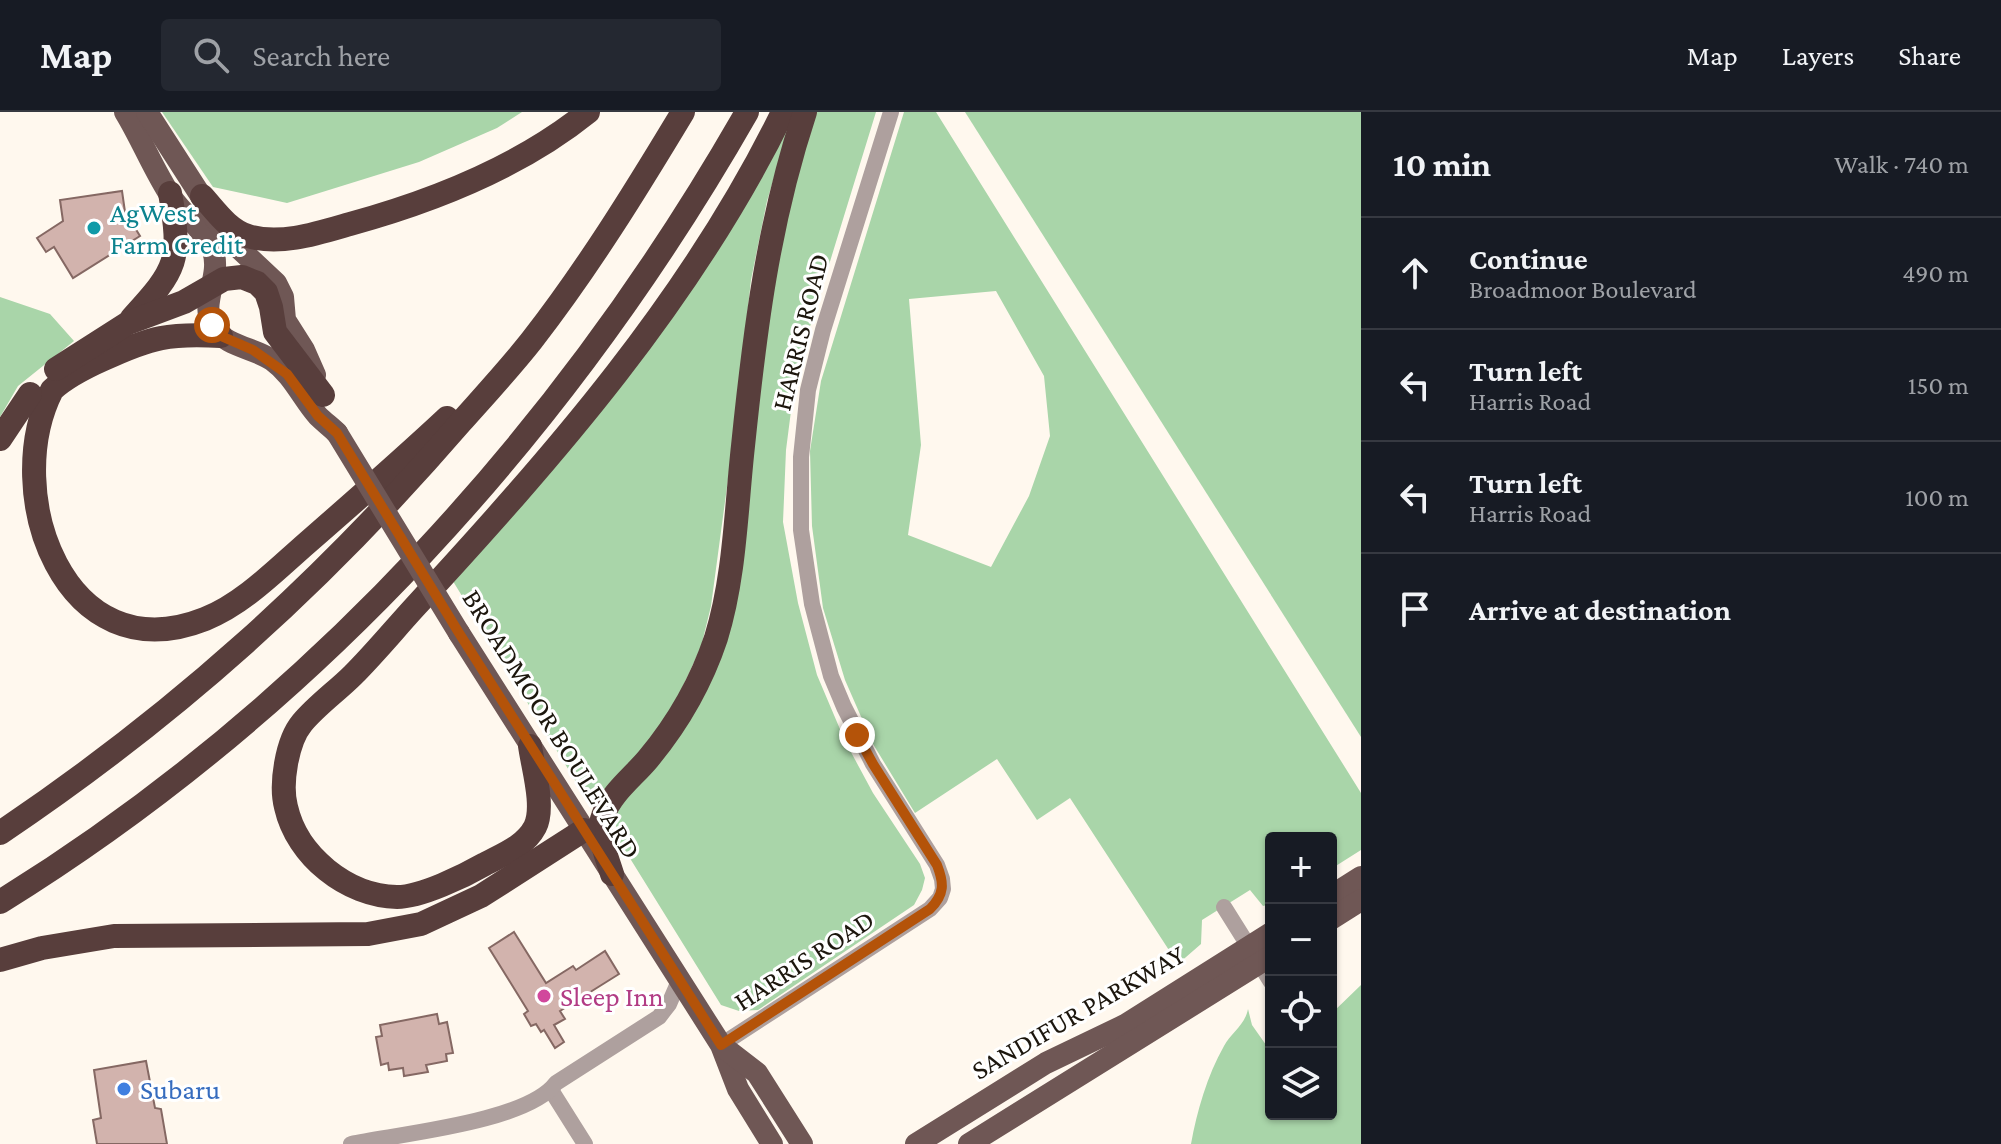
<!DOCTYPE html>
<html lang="en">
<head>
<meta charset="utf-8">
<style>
	:root { --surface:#171b24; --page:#242831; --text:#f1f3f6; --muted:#9ea1a6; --line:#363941 }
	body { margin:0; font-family:"Crimson Pro",serif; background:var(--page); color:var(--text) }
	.controls { position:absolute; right:24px; bottom:24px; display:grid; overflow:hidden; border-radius:8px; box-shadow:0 2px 6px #0004 }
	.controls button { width:72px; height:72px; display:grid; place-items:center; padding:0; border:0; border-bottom:2px solid var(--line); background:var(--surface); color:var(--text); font:40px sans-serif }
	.stop { position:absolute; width:24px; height:24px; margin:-18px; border:6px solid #b45309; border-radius:50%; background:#fff }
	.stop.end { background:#b45309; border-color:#fff; box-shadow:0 2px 8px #0008 }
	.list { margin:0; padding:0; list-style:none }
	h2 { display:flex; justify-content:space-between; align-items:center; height:104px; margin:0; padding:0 32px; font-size:34px }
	h2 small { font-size:26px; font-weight:400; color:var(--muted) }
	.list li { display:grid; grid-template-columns:52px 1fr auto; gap:24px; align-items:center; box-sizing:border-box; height:112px; padding:0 32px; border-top:2px solid var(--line) }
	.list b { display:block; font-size:30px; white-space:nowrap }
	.list p { margin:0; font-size:26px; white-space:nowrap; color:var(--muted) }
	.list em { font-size:26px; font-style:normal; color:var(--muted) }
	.icon { flex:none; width:44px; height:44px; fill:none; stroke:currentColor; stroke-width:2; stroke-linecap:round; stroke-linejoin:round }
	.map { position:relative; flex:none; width:1361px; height:1032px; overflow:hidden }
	header { display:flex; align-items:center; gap:48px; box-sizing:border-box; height:112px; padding:0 40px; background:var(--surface); border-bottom:2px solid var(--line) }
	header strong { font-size:38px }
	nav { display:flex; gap:44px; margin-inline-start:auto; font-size:28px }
	.search { width:560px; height:72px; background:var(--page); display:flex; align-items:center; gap:20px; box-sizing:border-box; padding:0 28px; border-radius:8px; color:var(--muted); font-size:30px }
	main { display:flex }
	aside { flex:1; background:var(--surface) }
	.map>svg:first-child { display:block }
	.green { fill:#a9d5a9; fill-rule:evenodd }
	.building { fill:#d2b3ad; stroke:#856863; stroke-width:2 }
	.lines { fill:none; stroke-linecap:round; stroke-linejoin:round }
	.minor { stroke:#aea09e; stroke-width:16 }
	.major { stroke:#6f5755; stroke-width:22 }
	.highway { stroke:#583e3c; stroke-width:24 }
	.major-bridge { stroke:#6f5755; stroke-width:22 }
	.route { stroke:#b45309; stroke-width:10 }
	.culture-dot { fill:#0f9aa8; stroke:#fff; stroke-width:3 }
	.hotel-dot { fill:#d1479c; stroke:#fff; stroke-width:3 }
	.shop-dot { fill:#3f7fe0; stroke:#fff; stroke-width:3 }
	.labels { text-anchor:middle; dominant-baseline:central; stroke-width:6; stroke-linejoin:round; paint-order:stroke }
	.culture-label { font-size:28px; fill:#0d838f; stroke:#fff; text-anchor:start }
	.street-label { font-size:28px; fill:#1c160d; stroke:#fff }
	.hotel-label { font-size:28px; fill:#b23c85; stroke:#fff; text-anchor:start }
	.shop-label { font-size:28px; fill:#366cbe; stroke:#fff; text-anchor:start }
</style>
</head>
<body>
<header>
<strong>Map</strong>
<div class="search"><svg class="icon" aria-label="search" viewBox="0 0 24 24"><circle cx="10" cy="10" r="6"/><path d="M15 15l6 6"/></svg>Search here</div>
<nav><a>Map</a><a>Layers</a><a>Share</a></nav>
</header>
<main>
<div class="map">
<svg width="1361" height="1032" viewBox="0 0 1361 1032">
	<rect width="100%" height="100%" fill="#fff8ee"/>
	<g class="green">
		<path d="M162,0h360l-25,16 -78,34 -132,41 -74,-16z"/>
		<path d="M790,0l-3,22 -20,67 -16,79 -18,162 -22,164 -10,41 -35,76 -61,70 -12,1 -12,-4 -130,-212 87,-96z"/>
		<path d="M814,0h62l-80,260 -10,78 -3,72 15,81 19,72 28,66 28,52 47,71 5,14 -3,12 -8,15 -156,105 -19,1 -18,-6 -103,-166 -4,-27 84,-108 77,-453z"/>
		<path d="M904,0h32l425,681v57l-30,19v-31h-60v66l-8,2 -13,-16 -48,30 -1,24 -23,20 -108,-166 -33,22 -40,-61 -82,54 -42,-69 -28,-64 -22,-72 -11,-82 -2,-75 11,-70zM996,179l48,85 6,60 -21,60 -38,71 -83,-32 13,-90 -12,-146z"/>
		<path d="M965,0h396v625z"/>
		<path d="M0,185l50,17 24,27 -56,45 -18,31z"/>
		<path d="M1361,873v159h-170c6,-33 16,-68 33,-98 7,-13 21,-21 24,-37l4,16 19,27v62h60v-100z"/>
	</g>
	<g class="building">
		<path d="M122,79l3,21 15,24 -67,42 -19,-31 -8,5 -9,-14 26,-17 -3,-21z"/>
		<path d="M514,820l32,51 27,-17 3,4 29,-19 14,23 -59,37 5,8 -11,6 10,17 -9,6 -11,-18 -3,2 -5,-8 -5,2 -7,-12 4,-3 -39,-63z"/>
		<path d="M437,902l2,10 8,-2 6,31 -7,1 1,7 -21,4 2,7 -24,4 -1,-8 -14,2 -1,-7 -7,2 -5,-28 6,-1 -2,-11z"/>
		<path d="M146,949l9,47 6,1 6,35h-70l-4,-24 8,-2 -7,-48z"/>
	</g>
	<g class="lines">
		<g class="minor">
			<path d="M1224,795l47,75"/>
			<path d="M721,933l209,-136 10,-11 3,-9 -1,-10 -5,-14 -64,-101 -29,-57 -13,-31 -19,-72 -11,-74v-73l7,-67 15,-60 68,-218"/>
			<path d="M551,978l34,54"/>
			<path d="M351,1032c48,-10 176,-22 205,-61l103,-66 10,-13 10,-23"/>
		</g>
		<g class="major">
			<path d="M125,0c17,28 29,59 47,86 12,17 34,34 41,53 9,26 -15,53 1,77 12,18 40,20 58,32 21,15 30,38 46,56 6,6 13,11 19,17"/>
			<path d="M147,0l81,126 48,45 7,14 2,23 19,30 11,25"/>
			<path d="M459,521l262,412 17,44 34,55"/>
			<path d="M1331,784l30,-19"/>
			<path d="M1331,807l30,-19"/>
			<path d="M722,934l35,27 45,71"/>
			<path d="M916,1032l130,-81 79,-38 146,-92"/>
			<path d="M969,1032l302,-188"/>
		</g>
		<g class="highway">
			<path d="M202,84c13,14 26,34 46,40 32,10 71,-3 102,-12 84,-23 170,-57 238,-112"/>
			<path d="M132,206c45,-49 50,-58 38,-125"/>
			<path d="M221,224c-51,-3 -70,1 -117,23 -18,8 -37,17 -52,31 -52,102 12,285 153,229 38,-15 71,-49 102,-76 47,-41 94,-82 140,-125"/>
			<path d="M56,257l72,-46 56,-21 40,-23 18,-2 15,6 9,9 5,15 4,25 48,63"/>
			<path d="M0,327l30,-45"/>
			<path d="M530,634c3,22 15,61 5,81 -10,19 -31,27 -50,37 -21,12 -64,33 -88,33 -50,-1 -100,-41 -111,-90 -6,-23 1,-66 16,-84 15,-18 35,-32 51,-48 21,-21 40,-44 60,-66 140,-152 279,-310 370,-497"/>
			<path d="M0,721c177,-119 322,-250 461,-411 24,-27 49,-54 71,-82 56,-72 104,-150 151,-228"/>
			<path d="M612,762c-5,-17 -16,-40 -9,-58 8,-23 30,-39 45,-57 30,-36 53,-76 68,-121 19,-61 20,-129 27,-192 12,-117 25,-222 62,-334"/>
			<path d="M0,790c312,-193 566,-473 747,-790"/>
			<path d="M0,848l42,-12 72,-12 254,-2 53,-10 60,-28 103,-66"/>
		</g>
		<path class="major-bridge" d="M337,321l122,200"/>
	</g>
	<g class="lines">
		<path class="route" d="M212,213l9,11 32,14 34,24 31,42 19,17 122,200 262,412 209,-136c15,-15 14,-26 7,-44l-64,-101 -16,-29"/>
	</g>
	<circle class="culture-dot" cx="94" cy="116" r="8"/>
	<circle class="hotel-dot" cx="544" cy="884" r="8"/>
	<circle class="shop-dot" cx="124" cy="977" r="8"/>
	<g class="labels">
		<g class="culture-label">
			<text x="110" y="100">AgWest<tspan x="110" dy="32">Farm Credit</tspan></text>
		</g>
		<g class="street-label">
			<text transform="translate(800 220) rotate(-76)">HARRIS ROAD</text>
			<text transform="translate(552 612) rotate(58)">BROADMOOR BOULEVARD</text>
			<text transform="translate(804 848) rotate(-33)">HARRIS ROAD</text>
			<text transform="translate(1078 900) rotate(-30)">SANDIFUR PARKWAY</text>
		</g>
		<g class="hotel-label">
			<text x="560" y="884">Sleep Inn</text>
		</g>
		<g class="shop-label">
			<text x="140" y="977">Subaru</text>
		</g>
	</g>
</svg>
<div class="controls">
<button>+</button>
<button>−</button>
<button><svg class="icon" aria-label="locate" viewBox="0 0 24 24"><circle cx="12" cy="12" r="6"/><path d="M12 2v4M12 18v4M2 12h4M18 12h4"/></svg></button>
<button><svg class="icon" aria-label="layers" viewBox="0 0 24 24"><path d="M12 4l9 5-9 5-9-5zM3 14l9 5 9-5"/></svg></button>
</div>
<div class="stop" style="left:212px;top:213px"></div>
<div class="stop end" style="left:857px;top:623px"></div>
</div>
<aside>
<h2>10 min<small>Walk · 740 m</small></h2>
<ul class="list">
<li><svg class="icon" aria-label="ahead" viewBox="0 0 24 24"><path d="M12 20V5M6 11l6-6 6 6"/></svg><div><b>Continue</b><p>Broadmoor Boulevard</p></div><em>490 m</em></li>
<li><svg class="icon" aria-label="left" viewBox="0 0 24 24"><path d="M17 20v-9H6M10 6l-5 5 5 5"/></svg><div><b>Turn left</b><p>Harris Road</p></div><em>150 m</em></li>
<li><svg class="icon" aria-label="left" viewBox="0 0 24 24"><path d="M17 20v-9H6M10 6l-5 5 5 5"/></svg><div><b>Turn left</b><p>Harris Road</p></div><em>100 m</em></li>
<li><svg class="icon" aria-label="arrive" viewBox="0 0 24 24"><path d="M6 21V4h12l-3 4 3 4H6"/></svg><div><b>Arrive at destination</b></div></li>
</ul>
</aside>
</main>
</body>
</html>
